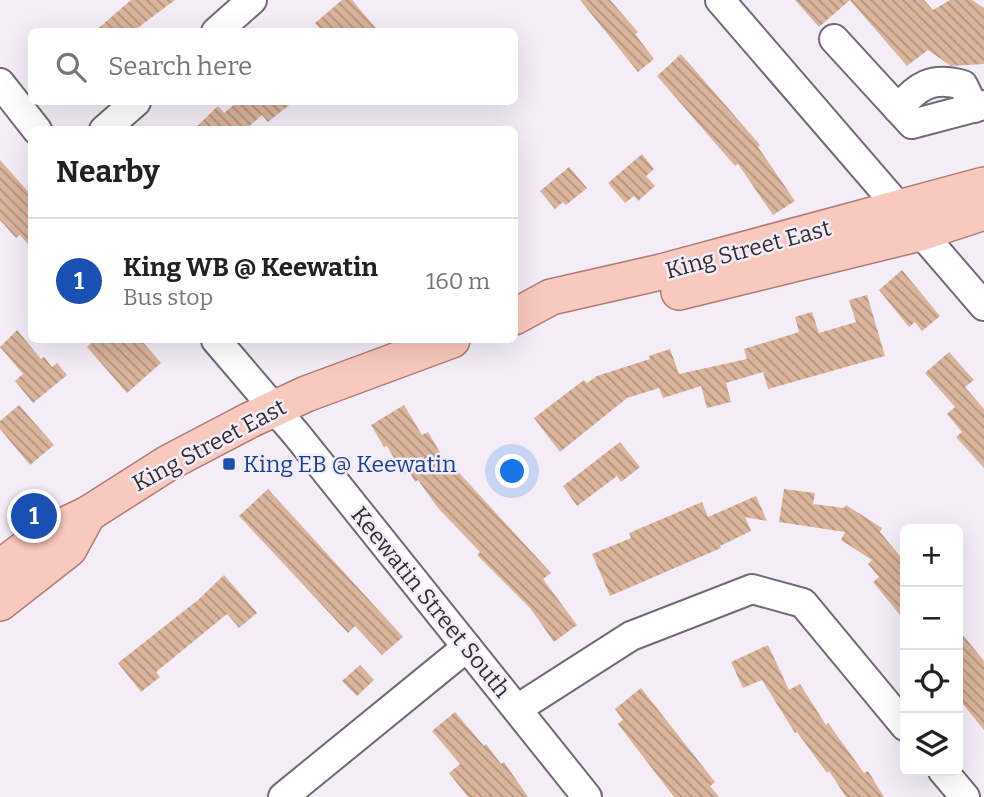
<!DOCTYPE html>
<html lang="en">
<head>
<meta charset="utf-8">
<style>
	:root { --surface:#fff; --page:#f2f2f2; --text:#222; --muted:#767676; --line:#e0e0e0; --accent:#a74ab5 }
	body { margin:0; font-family:Bitter,serif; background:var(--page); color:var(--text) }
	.controls { position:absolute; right:21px; bottom:21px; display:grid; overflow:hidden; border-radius:10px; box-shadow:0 7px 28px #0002 }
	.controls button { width:63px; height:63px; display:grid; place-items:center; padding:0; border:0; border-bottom:2px solid var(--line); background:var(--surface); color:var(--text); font:35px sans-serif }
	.you { position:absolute; left:513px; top:472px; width:24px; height:24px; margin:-18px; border:5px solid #fff; border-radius:50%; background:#1a73e8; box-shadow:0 0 0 10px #1a73e833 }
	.badge { display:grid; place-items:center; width:46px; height:46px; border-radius:50%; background:var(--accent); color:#fff; font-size:23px; font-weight:700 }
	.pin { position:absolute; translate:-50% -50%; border:4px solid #fff; box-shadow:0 2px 7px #0006 }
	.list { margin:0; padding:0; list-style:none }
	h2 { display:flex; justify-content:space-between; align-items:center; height:91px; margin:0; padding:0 28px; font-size:30px }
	h2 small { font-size:23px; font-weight:400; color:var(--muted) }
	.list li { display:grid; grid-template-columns:46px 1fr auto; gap:21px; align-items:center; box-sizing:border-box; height:126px; padding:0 28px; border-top:2px solid var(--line) }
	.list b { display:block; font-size:26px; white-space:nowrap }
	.list p { margin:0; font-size:23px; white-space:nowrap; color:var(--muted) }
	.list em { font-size:23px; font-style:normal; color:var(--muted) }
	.icon { flex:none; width:38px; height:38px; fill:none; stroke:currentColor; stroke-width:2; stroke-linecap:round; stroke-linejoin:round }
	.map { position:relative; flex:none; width:984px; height:797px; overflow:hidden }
	.search { position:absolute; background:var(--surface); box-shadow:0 7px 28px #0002; left:28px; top:28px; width:490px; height:77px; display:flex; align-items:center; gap:18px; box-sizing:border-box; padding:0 24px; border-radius:10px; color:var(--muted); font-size:26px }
	.panel { position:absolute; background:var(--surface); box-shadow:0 7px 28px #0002; left:28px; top:126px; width:490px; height:217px; border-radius:10px }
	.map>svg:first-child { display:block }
	.building { fill:url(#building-back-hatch) }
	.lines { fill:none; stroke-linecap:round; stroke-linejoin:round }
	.minor-casing { stroke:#716a74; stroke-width:32 }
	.major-casing { stroke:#b07c72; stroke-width:38 }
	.minor { stroke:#fff; stroke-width:28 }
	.major { stroke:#f8c9be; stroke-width:35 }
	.transit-dot { fill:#1a4fb4; stroke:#f4edf8; stroke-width:2.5 }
	.labels { text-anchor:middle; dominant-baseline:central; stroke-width:5; stroke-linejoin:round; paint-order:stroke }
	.street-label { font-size:23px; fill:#322f34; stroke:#f4edf8 }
	.transit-label { font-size:23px; fill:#164399; stroke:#f4edf8; text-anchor:start }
</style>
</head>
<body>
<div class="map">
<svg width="984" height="797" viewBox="0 0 984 797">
	<defs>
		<pattern id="building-back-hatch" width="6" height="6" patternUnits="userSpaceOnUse" patternTransform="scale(1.75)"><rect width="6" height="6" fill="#dab49b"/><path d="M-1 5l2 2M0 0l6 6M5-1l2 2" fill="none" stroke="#b1937f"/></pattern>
	</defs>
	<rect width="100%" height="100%" fill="#f4edf8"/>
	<g class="building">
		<path d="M131,0h44l-43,32h-38z"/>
		<path d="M342,0h10l27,32h-56l-8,-9z"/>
		<path d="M580,0h30l28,32 -3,2 19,25 -16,13z"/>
		<path d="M795,0h129l9,10 17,-10h22l12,8v56l-33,2 -23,-16 -21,16 -57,-66 -31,27z"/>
		<path d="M681,54l79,91 -2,2 37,54 -22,14 -35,-51 -3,2 -78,-90z"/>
		<path d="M237,102h56l-25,20 -6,-7 -17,15h-52l25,-24 6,7z"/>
		<path d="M642,154l12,15 -8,7 9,10 -17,15 -4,-5 -9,7 -17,-20z"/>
		<path d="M0,160l32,36v53l-12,-14 -4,3 -16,-18z"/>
		<path d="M569,167l18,21 -21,17 -3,-3 -8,7 -15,-18z"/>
		<path d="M902,270l38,46 -18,15 -7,-9 -6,5 -30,-37z"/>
		<path d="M867,295l18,61 -117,33 -5,-17 -37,11 5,19 -24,6 -6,-22 -38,12 -4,-10 -32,10 -67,54 -26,-34 50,-38 3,3 10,-7 53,-17 -1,-3 21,-7 9,25 68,-15 -3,-10 55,-17 -4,-15 17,-5 7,21 37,-11 -7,-22z"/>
		<path d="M17,330l24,29 3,-2 8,10 5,-4 10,12 -34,28 -18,-22 8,-7 -23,-27z"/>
		<path d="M95,340h46l20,23 -34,30 -40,-46z"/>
		<path d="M949,352l25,28 -9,7 19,22v59l-28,-31 6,-5 -15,-18 8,-7 -30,-34z"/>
		<path d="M19,405l35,40 -24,20 -30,-36v-8z"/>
		<path d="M404,405l18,30 6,-3 20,34 3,-2 100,109 -8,6 34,46 -23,17 -24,-34 -53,-53 3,-3 -42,-44 -20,-28 -3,2 -6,-11 -6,3 -16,-28 -3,1 -13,-22z"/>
		<path d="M620,442l20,25 -19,15 -4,-6 -40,30 -14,-20z"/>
		<path d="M268,489l135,148 -21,18 -27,-29 -7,7 -109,-117z"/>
		<path d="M784,489l31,4 -2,11 31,4 2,-3 36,23 -2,4 25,30v59l-32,-39 6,-5 -11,-13 4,-4 -31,-20 4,-8 -66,-10z"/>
		<path d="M756,496l11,25 -22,-4 6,14 -31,15 1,2 -111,48 -18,-42 39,-16 -2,-5 73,-31 6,15z"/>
		<path d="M224,575l33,38 -18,15 -12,-14 -71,58 4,5 -19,15 -23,-29 80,-63z"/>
		<path d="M958,629l26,32v69l-26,-32z"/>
		<path d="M768,645l21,45 11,-6 26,41 2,-2 36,50 4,-2 16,26h-38l-17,-26 -2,2 -30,-41 -2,1 -33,-53 -19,8 -12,-26z"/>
		<path d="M360,665l14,15 -17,16 -15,-15z"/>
		<path d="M641,688l74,94 -5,4 9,11h-45l-56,-73 5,-4 -8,-11z"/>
		<path d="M455,712l29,34 2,-2 15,20 3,-2 24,35h-60l-19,-24 11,-9 -28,-33z"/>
	</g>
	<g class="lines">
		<g class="minor-casing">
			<g id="minor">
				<path d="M720,0l264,306"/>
				<path d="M216,32l36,-32"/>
				<path d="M834,39l78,85 72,-19"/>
				<path d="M0,83l37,47"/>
				<path d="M898,109c19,-23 34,-33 65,-24l11,23"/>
				<path d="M104,130l32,-28"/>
				<path d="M216,340l81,95 290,362"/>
				<path d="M517,709l114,-73 121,-47 51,14 102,123"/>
				<path d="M943,771l22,26"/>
				<path d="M283,797l184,-150"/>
			</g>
		</g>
		<g class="major-casing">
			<g id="major">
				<path d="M679,292l241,-59 64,-21"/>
				<path d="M514,317l37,-20 110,-25 323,-87"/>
				<path d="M0,568l40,-31 48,-23 80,-51 82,-43 56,-26 146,-54"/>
				<path d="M0,603l69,-54 19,-35"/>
			</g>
		</g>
		<use href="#minor" class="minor"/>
		<use href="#major" class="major"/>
	</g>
	<rect class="transit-dot" x="222" y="457" width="14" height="14" rx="3.5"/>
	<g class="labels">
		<g class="street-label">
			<text transform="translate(748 249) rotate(-15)">King Street East</text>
			<text transform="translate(209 445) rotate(-28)">King Street East</text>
			<text transform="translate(431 602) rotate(51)">Keewatin Street South</text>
		</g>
		<g class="transit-label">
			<text x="243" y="464">King EB @ Keewatin</text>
		</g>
	</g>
</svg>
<div class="controls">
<button>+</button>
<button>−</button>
<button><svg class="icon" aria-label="locate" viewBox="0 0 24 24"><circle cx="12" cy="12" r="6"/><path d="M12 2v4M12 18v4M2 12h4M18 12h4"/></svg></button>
<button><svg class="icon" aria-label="layers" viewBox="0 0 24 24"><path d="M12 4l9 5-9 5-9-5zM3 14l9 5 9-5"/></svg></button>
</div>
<div class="you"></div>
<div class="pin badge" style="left:34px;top:516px;background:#1a4fb4">1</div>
<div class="search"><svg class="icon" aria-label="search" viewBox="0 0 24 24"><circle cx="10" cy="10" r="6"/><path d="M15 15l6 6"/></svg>Search here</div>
<section class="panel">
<h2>Nearby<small></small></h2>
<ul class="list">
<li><span class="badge" style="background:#1a4fb4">1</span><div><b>King WB @ Keewatin</b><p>Bus stop</p></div><em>160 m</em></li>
</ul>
</section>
</div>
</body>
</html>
